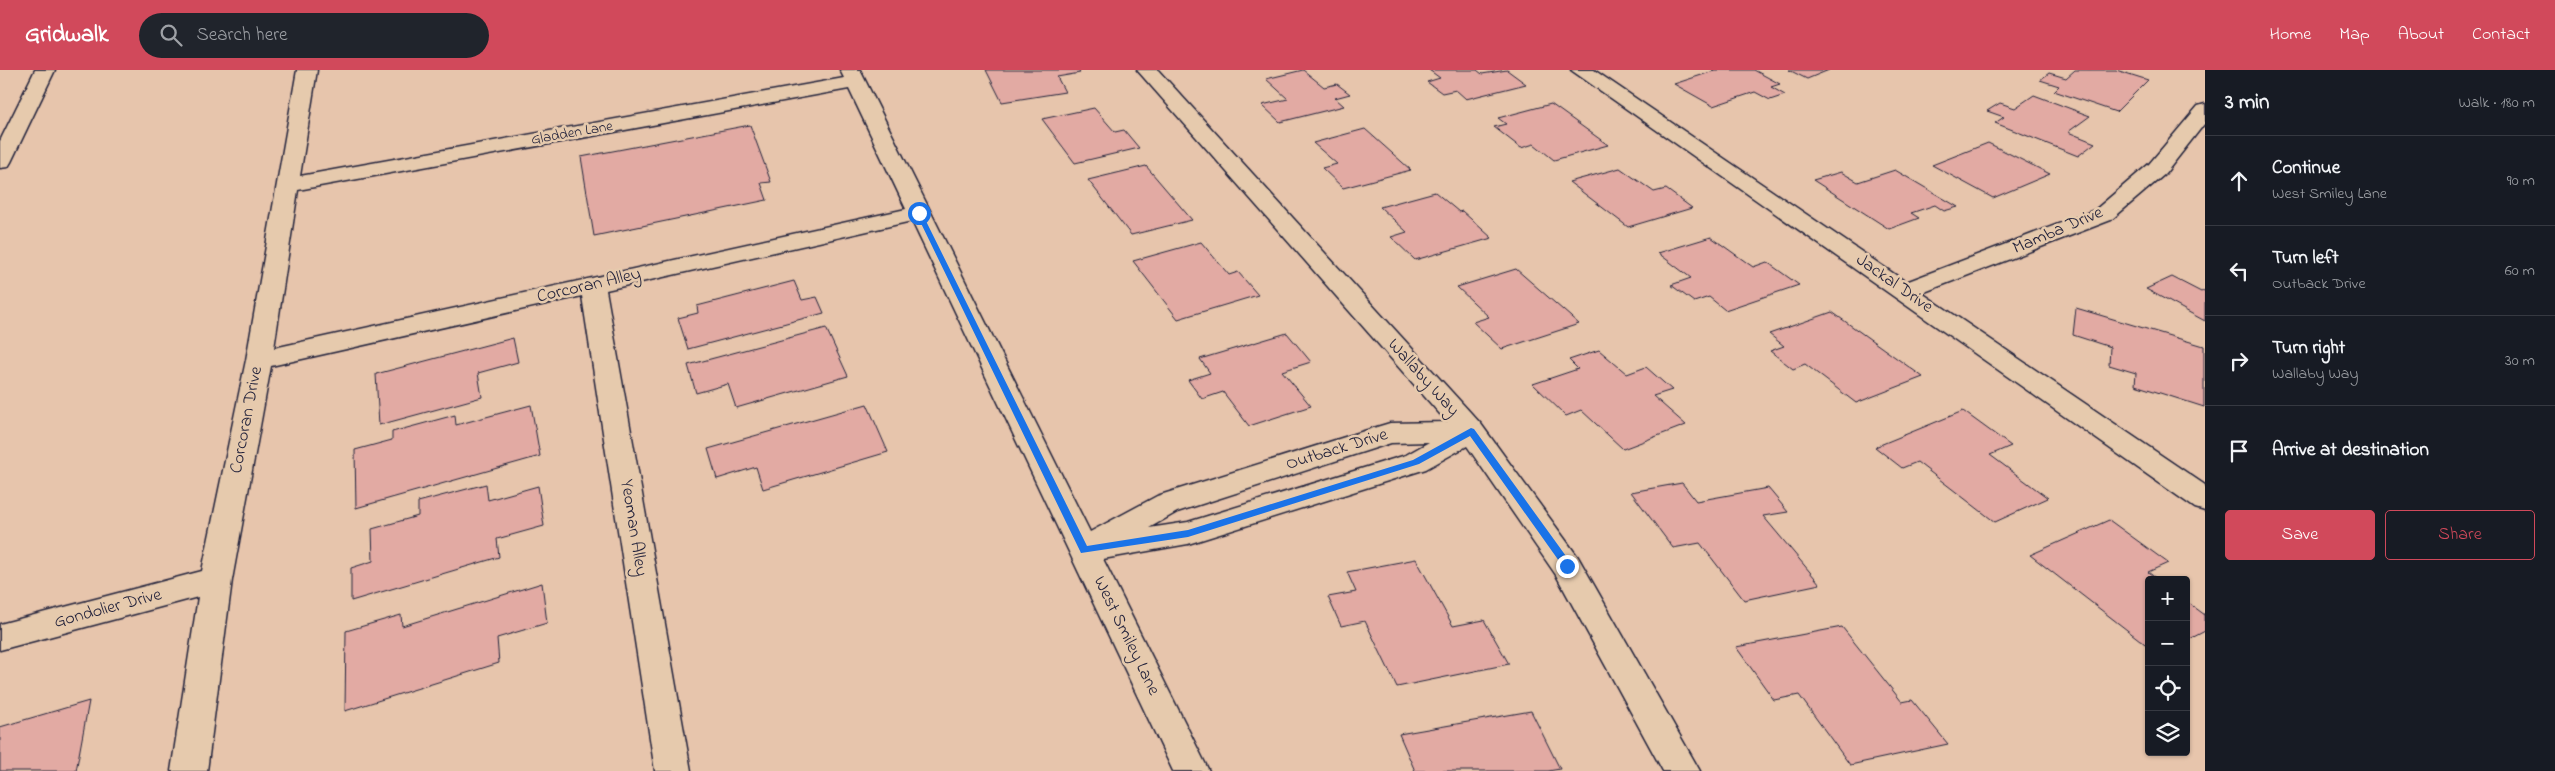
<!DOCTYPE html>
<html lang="en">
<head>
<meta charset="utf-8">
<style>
	:root { --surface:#171b24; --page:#20242c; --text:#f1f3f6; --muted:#9ea1a6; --line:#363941; --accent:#d1495b }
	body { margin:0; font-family:"Indie Flower",sans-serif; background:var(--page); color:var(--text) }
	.controls { position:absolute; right:15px; bottom:15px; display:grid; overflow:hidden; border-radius:5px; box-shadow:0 1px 4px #0004 }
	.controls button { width:45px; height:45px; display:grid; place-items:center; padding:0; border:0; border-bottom:1px solid var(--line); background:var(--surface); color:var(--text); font:25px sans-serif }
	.stop { position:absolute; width:15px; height:15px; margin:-11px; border:4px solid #1a73e8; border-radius:50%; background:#fff }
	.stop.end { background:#1a73e8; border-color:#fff; box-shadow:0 1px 5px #0008 }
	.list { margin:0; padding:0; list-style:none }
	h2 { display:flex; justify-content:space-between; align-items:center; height:65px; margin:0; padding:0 20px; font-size:21px }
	h2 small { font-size:16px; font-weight:400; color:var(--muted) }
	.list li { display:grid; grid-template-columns:32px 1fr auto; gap:15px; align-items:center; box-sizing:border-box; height:90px; padding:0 20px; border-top:1px solid var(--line) }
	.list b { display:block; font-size:19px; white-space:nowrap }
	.list p { margin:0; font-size:16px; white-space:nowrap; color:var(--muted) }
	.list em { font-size:16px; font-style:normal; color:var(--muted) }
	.actions { display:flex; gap:10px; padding:15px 20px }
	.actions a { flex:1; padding:11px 0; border:1px solid var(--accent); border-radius:5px; text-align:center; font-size:18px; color:var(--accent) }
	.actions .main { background:var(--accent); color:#fff }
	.icon { flex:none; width:28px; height:28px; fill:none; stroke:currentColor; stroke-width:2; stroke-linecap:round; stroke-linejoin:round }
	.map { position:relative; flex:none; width:2205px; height:701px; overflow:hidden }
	header { display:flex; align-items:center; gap:30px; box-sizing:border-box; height:70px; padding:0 25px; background:var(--accent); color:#fff }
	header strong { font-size:24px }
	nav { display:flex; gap:28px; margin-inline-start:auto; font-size:18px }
	.search { width:350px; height:45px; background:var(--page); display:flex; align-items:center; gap:12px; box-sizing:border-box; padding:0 18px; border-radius:28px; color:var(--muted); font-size:19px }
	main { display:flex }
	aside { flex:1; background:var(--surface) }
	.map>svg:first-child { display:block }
	.building { fill:#e2aaa3; stroke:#22223b }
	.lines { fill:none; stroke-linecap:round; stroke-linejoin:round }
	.minor-casing { stroke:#22223b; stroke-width:3 }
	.minor { fill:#e6caad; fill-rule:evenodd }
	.route { fill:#1a73e8 }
	.labels { text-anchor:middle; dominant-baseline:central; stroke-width:5; stroke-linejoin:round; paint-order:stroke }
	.far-street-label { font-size:15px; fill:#22223b; stroke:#e6caad }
	.street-label { font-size:18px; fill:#22223b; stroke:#e6caad }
</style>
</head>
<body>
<header>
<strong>Gridwalk</strong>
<div class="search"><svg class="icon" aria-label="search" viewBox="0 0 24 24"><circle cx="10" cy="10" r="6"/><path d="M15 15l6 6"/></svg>Search here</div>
<nav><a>Home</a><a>Map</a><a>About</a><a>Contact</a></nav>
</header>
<main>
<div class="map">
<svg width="2205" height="701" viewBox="0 0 2205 701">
	<rect width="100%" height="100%" fill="#e7c5ac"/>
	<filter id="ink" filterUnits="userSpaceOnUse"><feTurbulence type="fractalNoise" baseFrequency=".02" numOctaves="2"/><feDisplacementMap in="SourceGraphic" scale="10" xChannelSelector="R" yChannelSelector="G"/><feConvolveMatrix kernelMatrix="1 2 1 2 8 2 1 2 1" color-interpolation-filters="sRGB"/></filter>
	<g filter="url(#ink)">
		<g class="building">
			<path d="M986,0h92l2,3 -23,4 8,15 -63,10z"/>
			<path d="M1303,0l21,17 13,-3 13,10 -15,4 9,8 -64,16 -18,-17 26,-6 -22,-20z"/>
			<path d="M1429,0h48l5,4 25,-4 19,14 -60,15 -10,-9 -14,3 -15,-11 13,-4z"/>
			<path d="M1712,0h42l26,14 -9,3 14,8 -15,5 -15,-8 -42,14 -39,-22 40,-13z"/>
			<path d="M1789,0h40l-22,9z"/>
			<path d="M2075,0h41l32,10 -32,32 -62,-21 5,-5 -19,-6 9,-7 17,5z"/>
			<path d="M2034,25l56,21 -22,16 27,11 -17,13 -83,-33 9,-6 -17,-6 13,-8 15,5z"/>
			<path d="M1551,34l57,41 -54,15 -20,-16 -13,4 -27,-21 12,-3 -8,-6z"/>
			<path d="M1094,38l21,24 9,-2 15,18 -64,15 -33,-44z"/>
			<path d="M750,55l21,57 -10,1 6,17 -173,36 -13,-79z"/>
			<path d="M1365,59l46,41 -68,18 -21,-20 15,-4 -24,-21z"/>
			<path d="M1988,73l62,31 -57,24 -61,-33z"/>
			<path d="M1146,96l46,54 -61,15 -43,-55z"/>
			<path d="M1620,98l34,24 12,-3 26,19 -64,19 -59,-45z"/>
			<path d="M1895,100l63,37 -14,4 -9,-6 -24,8 8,5 -30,11 -76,-49 28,-8 17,10z"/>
			<path d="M1435,122l24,20 3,-1 30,27 -77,22 -24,-23 16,-5 -27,-25z"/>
			<path d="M1711,167l42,30 14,-5 32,23 -74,25 -16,-13 -15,5 -23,-17 20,-7 -33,-25z"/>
			<path d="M1201,172l28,33 9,-3 20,23 -80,24 -45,-58z"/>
			<path d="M1516,199l63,55 -77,25 -29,-27 16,-5 -32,-30z"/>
			<path d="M2172,207l29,15 4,-2v31l-59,-32z"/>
			<path d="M794,211l8,19 15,-3 7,16 -136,36 -10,-31 20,-5 -1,-7z"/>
			<path d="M2076,238l128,38v61l-69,-22 1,-12 -27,-8 1,-18 -37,-12z"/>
			<path d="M1832,242l91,65 -67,26 -51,-39 -12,5 -23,-18 14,-5 -15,-12z"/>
			<path d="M826,258l22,48 -112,32 -8,-24 -32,9 -8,-28z"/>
			<path d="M1287,263l24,29 -29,9 29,35 -62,20 -26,-34 -21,7 -14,-19 22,-7 -10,-14z"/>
			<path d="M513,268l5,24 -40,11 4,24 -103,28 -3,-51z"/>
			<path d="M1599,280l28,24 19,-7 26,23 -19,6 33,29 -63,24 -42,-39 -15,6 -33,-32 45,-15 -9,-9z"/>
			<path d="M867,334l21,48 -125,37 -7,-22 -39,12 -9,-30z"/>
			<path d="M531,335l9,51 -184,52 -1,-58 37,-10v-8l63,-17 1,10z"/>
			<path d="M1963,341l48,35 -21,9 58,43 -53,24 -78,-60 -15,6 -27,-21z"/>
			<path d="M1682,413l14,18 72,-13 20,24 -25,4 57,68 -76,16 -44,-57 -27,5 -42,-56z"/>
			<path d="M486,414l2,16 50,-14 6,40 -47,13 2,18 -148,44v-33l22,-7 -1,-32 46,-13v-14z"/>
			<path d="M2109,450l59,43 -20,9 10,8h-9v67l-119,-92z"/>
			<path d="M1416,489l37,67 31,-6 25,44 -112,23 -32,-66 -24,5 -13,-29 28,-5 -9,-20z"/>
			<path d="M542,513l5,40 -50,15 2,25 -154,48 1,-80 55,-16 1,11z"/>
			<path d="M2186,531l19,14v16l-19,10z"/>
			<path d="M1842,557l60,75 10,-2 36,44 -98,21 -51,-70 -25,5 -38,-53z"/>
			<path d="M89,631l-13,70h-76v-44z"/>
			<path d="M1531,641l29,58 -12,2h-133l-16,-37z"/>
		</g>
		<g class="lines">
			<g class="minor-casing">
				<g id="minor">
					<path d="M35,0h20l-44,92 -3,5 -8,1v-27z"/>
					<path d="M297,0h20l-17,106 544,-98 -4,-8h20l230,462 67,-36 223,-70 10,-3 57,-1 -310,-352h21l323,354 97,133 122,214h-37l-107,-196 -89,-129 -41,23 -238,75 -85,15 106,212h-36l-261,-550 -306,69 85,481h-36l-73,-475 -311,70 -39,214 -25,191h-36l27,-174 -198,53v-26l202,-53 44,-211zM849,19l57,120 -632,139 24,-158zM1429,372l-23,13 -218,67 -39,6 28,-16 214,-69z"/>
					<path d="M1571,0h23l312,212 189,-72 54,-46 49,-58 7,-2v19l-40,51 -54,46 -189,73 283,192v26l-10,-3z"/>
				</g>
			</g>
			<use href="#minor" class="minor"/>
		</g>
	</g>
	<path class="route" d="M919,141l3,2 165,333 101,-16 225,-70 58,-32 3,1 97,134v5h-7l-94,-132 -51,28 -231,73 -107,16 -165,-340z"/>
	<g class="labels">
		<g class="far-street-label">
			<text transform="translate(572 63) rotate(-10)">Gladden Lane</text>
		</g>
		<g class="street-label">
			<text transform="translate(2058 161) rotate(-23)">Mamba Drive</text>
			<text transform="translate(1894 214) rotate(35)">Jackal Drive</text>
			<text transform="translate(589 216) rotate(-13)">Corcoran Alley</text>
			<text transform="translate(1423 308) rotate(48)">Wallaby Way</text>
			<text transform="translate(247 350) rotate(-79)">Corcoran Drive</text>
			<text transform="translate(1337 380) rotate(-17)">Outback Drive</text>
			<text transform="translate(633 458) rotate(81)">Yeoman Alley</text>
			<text transform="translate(108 539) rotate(-15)">Gondolier Drive</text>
			<text transform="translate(1126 566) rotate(64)">West Smiley Lane</text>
		</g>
	</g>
</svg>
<div class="controls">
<button>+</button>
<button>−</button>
<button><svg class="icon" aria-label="locate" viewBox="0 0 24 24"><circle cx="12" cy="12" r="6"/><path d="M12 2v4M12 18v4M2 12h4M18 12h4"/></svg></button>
<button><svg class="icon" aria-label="layers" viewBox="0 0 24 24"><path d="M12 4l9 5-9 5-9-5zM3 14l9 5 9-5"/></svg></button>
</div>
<div class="stop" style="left:919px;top:143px"></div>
<div class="stop end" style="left:1567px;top:496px"></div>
</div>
<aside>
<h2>3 min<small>Walk · 180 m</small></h2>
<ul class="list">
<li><svg class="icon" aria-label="ahead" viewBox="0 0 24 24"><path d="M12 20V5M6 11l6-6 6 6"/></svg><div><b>Continue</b><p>West Smiley Lane</p></div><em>90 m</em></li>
<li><svg class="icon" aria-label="left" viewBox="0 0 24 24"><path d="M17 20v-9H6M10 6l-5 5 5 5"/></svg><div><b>Turn left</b><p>Outback Drive</p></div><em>60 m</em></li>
<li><svg class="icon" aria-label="right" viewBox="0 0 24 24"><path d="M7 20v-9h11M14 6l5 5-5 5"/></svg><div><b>Turn right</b><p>Wallaby Way</p></div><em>30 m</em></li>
<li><svg class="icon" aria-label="arrive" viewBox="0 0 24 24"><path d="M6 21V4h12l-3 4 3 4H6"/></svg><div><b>Arrive at destination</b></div></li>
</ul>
<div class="actions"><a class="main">Save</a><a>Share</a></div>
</aside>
</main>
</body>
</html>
